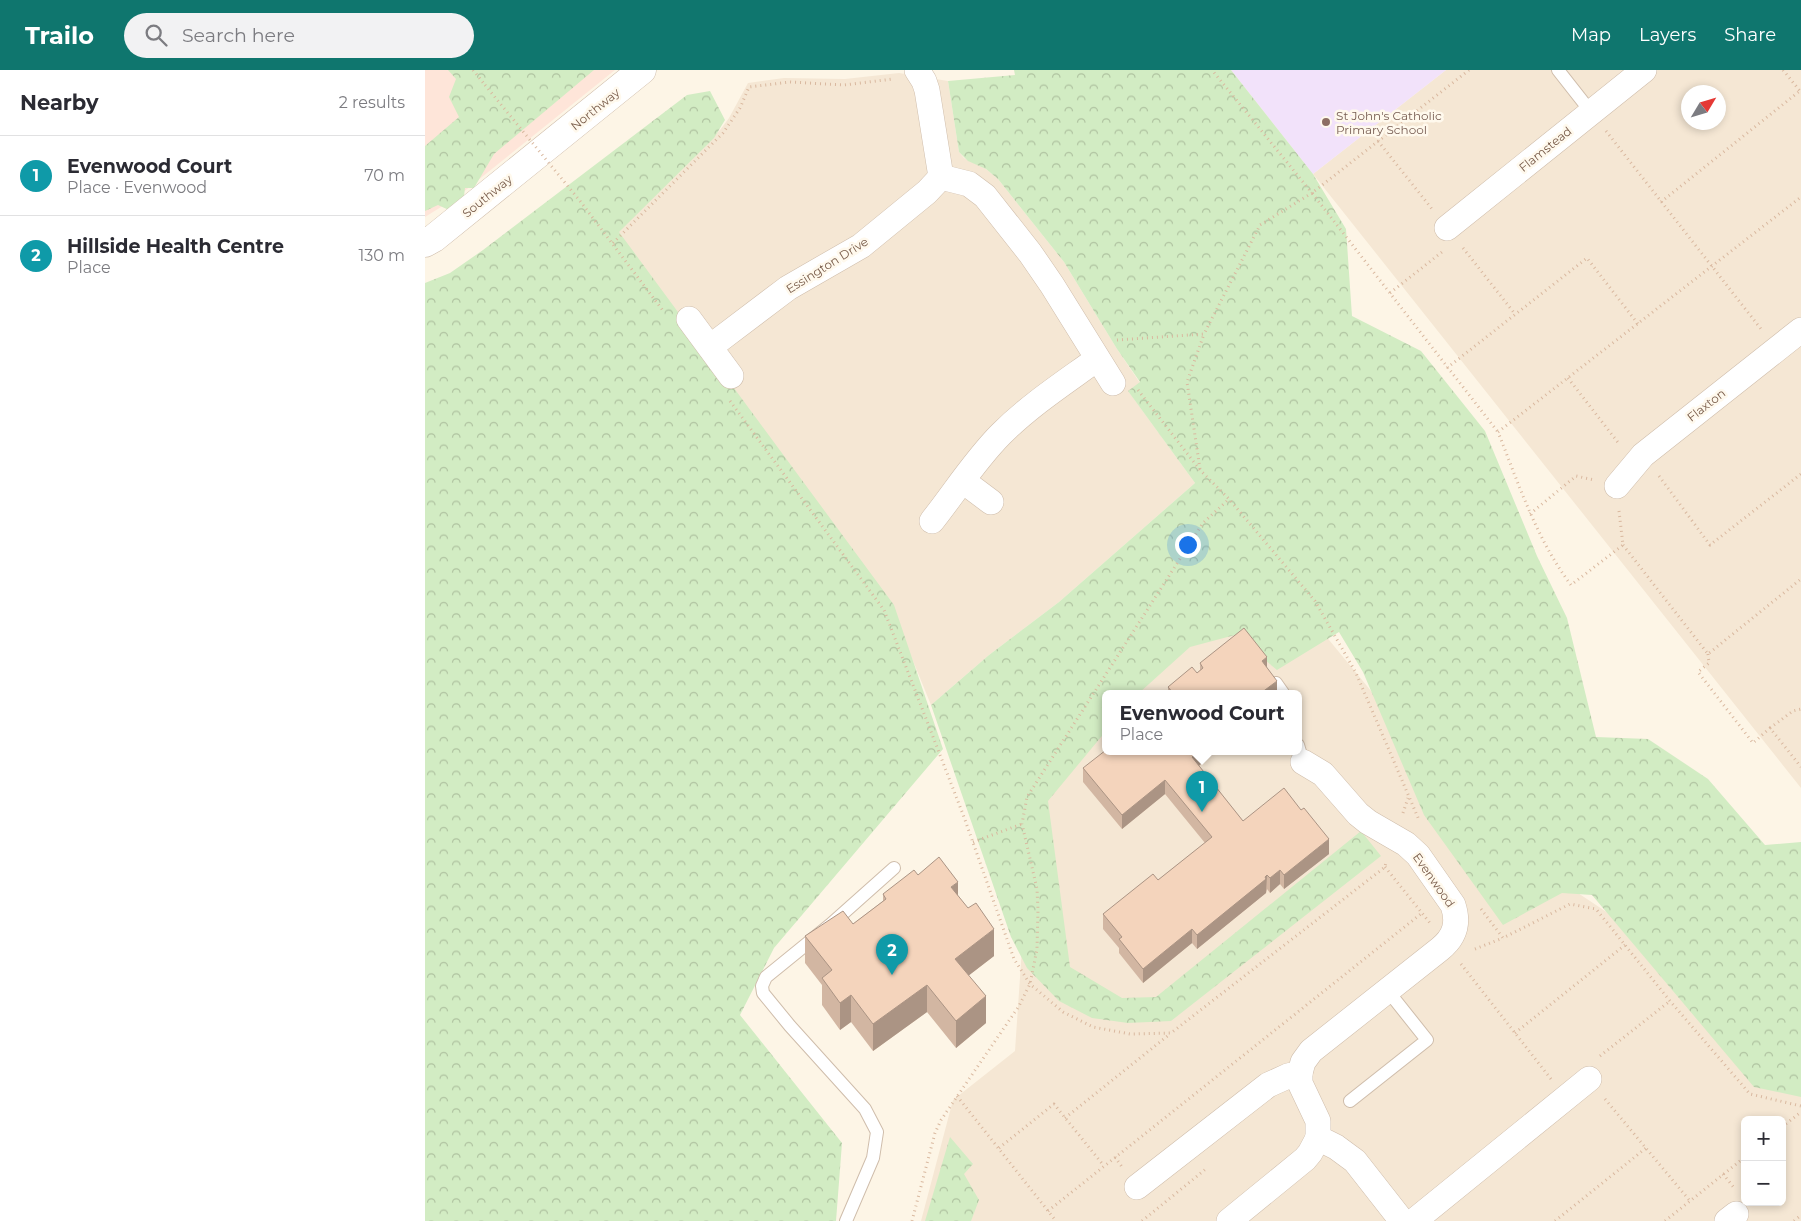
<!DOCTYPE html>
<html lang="en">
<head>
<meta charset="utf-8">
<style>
	:root { --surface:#fff; --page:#f2f2f3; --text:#2b2b33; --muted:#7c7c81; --line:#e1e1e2; --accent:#0f766e }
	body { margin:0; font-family:Montserrat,sans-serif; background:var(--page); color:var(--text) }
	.controls { position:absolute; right:15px; bottom:15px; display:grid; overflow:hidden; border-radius:8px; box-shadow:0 2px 8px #0003 }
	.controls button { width:45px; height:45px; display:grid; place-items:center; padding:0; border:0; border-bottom:1px solid var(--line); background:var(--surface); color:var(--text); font:25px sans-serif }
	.compass { position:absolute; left:1256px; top:15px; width:45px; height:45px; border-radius:50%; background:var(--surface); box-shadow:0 2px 8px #0003; rotate:52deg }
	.you { position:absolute; left:762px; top:474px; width:18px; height:18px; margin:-12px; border:4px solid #fff; border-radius:50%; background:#1a73e8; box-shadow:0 0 0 8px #1a73e833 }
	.badge { display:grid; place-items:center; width:32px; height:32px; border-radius:50%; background:var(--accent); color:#fff; font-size:16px; font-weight:700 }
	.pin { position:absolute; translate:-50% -41px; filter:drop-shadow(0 1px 2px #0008) }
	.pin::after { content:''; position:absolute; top:26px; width:18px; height:15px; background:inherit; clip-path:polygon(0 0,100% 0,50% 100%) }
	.popup { position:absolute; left:677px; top:620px; width:200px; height:65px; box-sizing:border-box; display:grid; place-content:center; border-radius:8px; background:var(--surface); filter:drop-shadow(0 1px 4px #0005); font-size:16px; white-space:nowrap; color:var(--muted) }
	.popup b { font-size:19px; color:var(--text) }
	.popup::after { content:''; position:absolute; left:50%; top:100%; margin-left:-10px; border:10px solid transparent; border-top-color:var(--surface) }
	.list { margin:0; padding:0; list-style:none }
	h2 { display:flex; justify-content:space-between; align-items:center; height:65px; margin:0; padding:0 20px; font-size:21px }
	h2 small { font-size:16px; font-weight:400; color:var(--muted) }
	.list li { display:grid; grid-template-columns:32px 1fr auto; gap:15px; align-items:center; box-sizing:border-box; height:80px; padding:0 20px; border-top:1px solid var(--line) }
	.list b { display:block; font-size:19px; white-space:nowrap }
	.list p { margin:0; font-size:16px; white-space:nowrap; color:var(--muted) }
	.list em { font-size:16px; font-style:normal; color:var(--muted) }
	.icon { flex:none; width:28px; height:28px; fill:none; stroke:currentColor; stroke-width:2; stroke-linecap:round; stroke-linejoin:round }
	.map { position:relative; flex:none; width:1376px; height:1151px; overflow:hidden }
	header { display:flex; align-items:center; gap:30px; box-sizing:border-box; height:70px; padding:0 25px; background:var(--accent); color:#fff }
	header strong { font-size:24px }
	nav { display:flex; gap:28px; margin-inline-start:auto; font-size:18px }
	.search { width:350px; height:45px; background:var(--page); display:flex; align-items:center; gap:12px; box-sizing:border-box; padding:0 18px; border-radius:28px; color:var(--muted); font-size:19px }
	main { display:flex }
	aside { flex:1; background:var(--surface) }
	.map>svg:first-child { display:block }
	.residential { fill:#f5e7d4; fill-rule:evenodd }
	.commercial { fill:#fee5d9 }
	.education { fill:#f2e2fa }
	.forest { fill:url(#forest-crowns) }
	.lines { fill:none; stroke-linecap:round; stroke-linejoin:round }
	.service-casing { stroke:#cfbdab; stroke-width:14 }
	.minor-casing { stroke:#cfbdab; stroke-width:26 }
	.tertiary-casing { stroke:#cfbdab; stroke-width:29 }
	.path { stroke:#d9b89f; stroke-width:3; stroke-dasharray:1 4; stroke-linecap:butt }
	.service { stroke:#fff; stroke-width:12 }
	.minor { stroke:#fff; stroke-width:25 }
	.tertiary { stroke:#fff; stroke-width:28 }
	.path-bridge { stroke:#d9b89f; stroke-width:3; stroke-dasharray:1 4; stroke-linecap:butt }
	.wall { fill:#d2b6a2 }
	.shaded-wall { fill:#ab9484 }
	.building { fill:#f4d4bc; stroke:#ab9484 }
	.education-dot { fill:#8d6e63; stroke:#fff9ed; stroke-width:2 }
	.labels { text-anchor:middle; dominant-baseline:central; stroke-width:5; stroke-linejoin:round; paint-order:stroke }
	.street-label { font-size:12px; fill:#785b49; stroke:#fff9ed }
	.education-label { font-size:12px; fill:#785e54; stroke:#fff9ed; text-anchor:start }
</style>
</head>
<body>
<header>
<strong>Trailo</strong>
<div class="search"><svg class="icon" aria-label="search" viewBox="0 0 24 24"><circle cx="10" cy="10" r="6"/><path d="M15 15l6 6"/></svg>Search here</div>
<nav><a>Map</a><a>Layers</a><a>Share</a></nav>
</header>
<main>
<aside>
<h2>Nearby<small>2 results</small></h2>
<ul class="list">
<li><span class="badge" style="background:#0f9aa8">1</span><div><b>Evenwood Court</b><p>Place · Evenwood</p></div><em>70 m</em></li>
<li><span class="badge" style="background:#0f9aa8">2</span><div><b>Hillside Health Centre</b><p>Place</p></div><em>130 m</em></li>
</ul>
</aside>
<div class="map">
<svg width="1376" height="1151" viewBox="0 0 1376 1151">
	<defs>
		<pattern id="forest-crowns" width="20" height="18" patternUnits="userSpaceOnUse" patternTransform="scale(1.25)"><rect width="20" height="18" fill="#d2ecc3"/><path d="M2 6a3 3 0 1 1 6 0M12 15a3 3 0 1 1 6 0" fill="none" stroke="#afc2a0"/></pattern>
	</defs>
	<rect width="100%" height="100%" fill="#fdf5e6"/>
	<g class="residential">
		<path d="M1021,0h355v718l-488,-614zM1264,22h30v30h-30z"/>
		<path d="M474,3l49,8 11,71 5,6 22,11 12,10 66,83 53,87 23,34 -11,9 66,91 -136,119 -70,53 -58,50 -40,-98 -280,-376 109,-101 9,-12 19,-35 36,-5 61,1z"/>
		<path d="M862,519l202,245 312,207v180h-880l32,-121 62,-49 17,-251 74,-104v55h192v-58h-190zM1320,1050h37v82h-37z"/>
	</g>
	<path class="commercial" d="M0,0h190l-158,127 -32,20z"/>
	<path class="education" d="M806,0h215l-133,104z"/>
	<g class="forest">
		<path d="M23,0h146l-100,84 -20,34h-9l-2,16 -12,7 -13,-6 -13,6v-65l34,-29 -10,-20 7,-18z"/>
		<path d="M589,0h217l82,104 33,55 6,87 69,35 64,80 52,125 30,62 29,119 52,2 60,40 57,66 36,-3v255l-47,-10 -162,-192 -30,-2 -59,32 -79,-110 -61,-143 -24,-40 -62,38 -42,-35 -45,12 -51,46h-33v38l-58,70 22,166 52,31 34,-1 205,-166 20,25 -210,165 -43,2 -36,-5 -33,-17 -32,-33 -16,-31 -80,-232 58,-50 70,-53 136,-119 -67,-92 12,-9 -23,-33 -53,-87 -66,-83 -12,-10 -18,-8 -9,-9 -11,-71 67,-6z"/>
		<path d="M285,21l15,29 -11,18 -95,94 275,373 49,144 -169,199 -34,67 102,128 -6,78h-411v-938l25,-10 33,-23 204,-155z"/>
		<path d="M525,1067l23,27 -9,10 15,26 -8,21h-46z"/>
	</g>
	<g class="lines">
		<g class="service-casing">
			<g id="service">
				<path d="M1133,0l33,42"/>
				<path d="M851,613l7,10"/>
				<path d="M873,675l5,17"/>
				<path d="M925,1031l77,-61 -39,-49"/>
				<path d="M421,1151l27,-63 4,-26 -12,-23 -75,-83 -27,-33 -1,-7 4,-9 64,-52 64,-57"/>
			</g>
		</g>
		<g class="minor-casing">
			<g id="minor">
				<path d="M492,0l7,11 3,9 14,87 28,7 16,12 45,57 22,32 61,98"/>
				<path d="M1022,158l197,-158"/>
				<path d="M264,249l42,57"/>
				<path d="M285,277l78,-59 73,-42 66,-54 14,-15"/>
				<path d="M538,411l28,21"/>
				<path d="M1192,416l26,-31 158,-125"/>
				<path d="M507,451c23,-29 43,-61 69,-87 29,-29 63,-51 96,-75"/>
				<path d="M875,1003v10l18,38v17l18,9 19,14 47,60"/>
				<path d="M712,1117l131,-102 20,-9 12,-3 3,-11 8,-11 129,-102c15,-12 19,-26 13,-44l-35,-50 -12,-11 -38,-22 -10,-8 -35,-40 -20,-12"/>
				<path d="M804,1151l76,-62 5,-6 8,-15"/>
				<path d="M989,1151l175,-142"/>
				<path d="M1302,1151l9,-7"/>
			</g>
		</g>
		<g class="tertiary-casing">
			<path id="tertiary" d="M0,173l9,-5 208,-168"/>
		</g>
		<g class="path">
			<path d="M48,0l12,15"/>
			<path d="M1044,0l-157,123 186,239"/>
			<path d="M1358,0l17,21"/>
			<path d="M1181,61l155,198"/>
			<path d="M953,71l54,68"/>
			<path d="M155,131l84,111"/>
			<path d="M1236,132l140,-112"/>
			<path d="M188,173l110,-110 17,-25 9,-21 41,-5 54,3 49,-6"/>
			<path d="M1038,178l52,66"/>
			<path d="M965,223l52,-41"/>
			<path d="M692,270l87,-6 56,-109 52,-32 -100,-123"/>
			<path d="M1022,298l140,-110 51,66"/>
			<path d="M1143,308l52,67"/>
			<path d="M713,320l62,80 29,29 86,102 41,72 63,147"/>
			<path d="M305,331l154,209 80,207 50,142 16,25 33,28 30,15 37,7 41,-1 214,-166 1,-5"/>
			<path d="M775,399l-13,-87 17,-48"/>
			<path d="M1234,406l51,69 91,-71"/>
			<path d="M1194,441l4,34 -52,40c-34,-45 -52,-100 -73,-153l303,-235"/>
			<path d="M1105,444l46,-38 18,4"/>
			<path d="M1198,475l85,109 93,-75"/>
			<path d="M1283,584l1,9 -11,9 55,71 17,-15 31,39"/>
			<path d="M1345,658l23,-17 8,-2"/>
			<path d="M978,743l5,-15"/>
			<path d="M548,772l49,-18"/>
			<path d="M960,797l45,56"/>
			<path d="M1056,839l22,29 67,-34 26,5 74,92 80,93 51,12"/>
			<path d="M1050,879l28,-11"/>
			<path d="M1036,894l90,115"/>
			<path d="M1090,963l110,-88"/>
			<path d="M1175,986l70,-55"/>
			<path d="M532,1026l99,125"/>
			<path d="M1180,1029l85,102"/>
			<path d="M640,1048l105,-84"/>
			<path d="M1357,1057l19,-15"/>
			<path d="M574,1078l55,-44 50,62"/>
			<path d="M690,1087l7,10"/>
			<path d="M1298,1104l12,15"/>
			<path d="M623,1141l374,-298"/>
			<path d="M487,1151l23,-88 6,-13 78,-114 11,-22 7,-35 1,-39 -1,-21 -15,-65 5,-27 176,-274 26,-24"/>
			<path d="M717,1151l65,-53"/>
			<path d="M1130,1151l91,-73"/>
			<path d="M1240,1151l80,-64"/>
			<path d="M1369,1151l7,-6"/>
		</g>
		<use href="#service" class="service"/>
		<use href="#minor" class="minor"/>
		<use href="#tertiary" class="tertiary"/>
		<path class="path-bridge" d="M60,15l95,116"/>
	</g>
	<g class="wall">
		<path d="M775,593l67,5 10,25h-109v-6l29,-14 3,-3z"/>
		<path d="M788,681v3l-14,12 44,55 86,33 -45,35 -4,-5 -10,9 -3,-4 -1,4 -69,56 -5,-6 -49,40 -24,-30v-5l-16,-19v-15l55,-34 47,-37 -40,-49 -43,35 -39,-47v-14z"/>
		<path d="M458,824l75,2 36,60 -26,20 18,47 -30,25 -29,-36 -54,39 -22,-29 -11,8 -18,-25v-20l-17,-22v-27l48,-12 30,-23z"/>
	</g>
	<g class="shaded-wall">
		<path d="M842,587v15l-5,-11z"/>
		<path d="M852,611v12h-16z"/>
		<path d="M775,681h13v3l-21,17v-14z"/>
		<path d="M740,710v14l-43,35v-14z"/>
		<path d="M904,769v15l-45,35v-14z"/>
		<path d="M855,800v14l-10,9v-15z"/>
		<path d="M842,805l-1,18 -69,56v-14z"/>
		<path d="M533,812v27l-7,-22z"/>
		<path d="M569,859v27l-39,30v-27z"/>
		<path d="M767,859v14l-49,40v-14z"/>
		<path d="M502,915v27l-54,39v-27z"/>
		<path d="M426,925v27l-11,8v-27z"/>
		<path d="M561,926v27l-30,25v-27z"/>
	</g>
	<g class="building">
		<path d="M819,558l23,29 -5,4 15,20 -16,12h-89h1l-5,-6 24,-20 5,6 6,-5 -3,-5z"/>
		<path d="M681,680v1h94l-8,6 51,64 41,-33 17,22 3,-2 25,31 -45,36 -4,-5 -10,8 -3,-3 -2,2 1,2 -69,56 -5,-6 -49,40 -24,-30 3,-2 -19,-23 50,-40 5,6 54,-43 -47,-57 -43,35 -39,-47z"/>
		<path d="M514,787l19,25 -7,5 17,21 8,-5 18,26 -39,30 31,37 -30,25 -29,-36 -54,39 -22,-29 -11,8 -18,-25 10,-8 -27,-34 38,-25 10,13 33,-25 -3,-5 31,-24 4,5z"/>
	</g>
	<circle class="education-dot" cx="901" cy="52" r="5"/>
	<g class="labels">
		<g class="street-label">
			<text transform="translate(170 39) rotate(-39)">Northway</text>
			<text transform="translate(1120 79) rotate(-39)">Flamstead</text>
			<text transform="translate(62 126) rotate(-39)">Southway</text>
			<text transform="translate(402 195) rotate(-32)">Essington Drive</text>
			<text transform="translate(1281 335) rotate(-38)">Flaxton</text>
			<text transform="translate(1009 810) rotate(55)">Evenwood</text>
		</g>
		<g class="education-label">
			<text x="911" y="45">St John's Catholic<tspan x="911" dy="14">Primary School</tspan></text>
		</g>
	</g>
</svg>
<div class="controls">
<button>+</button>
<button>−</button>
</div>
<svg class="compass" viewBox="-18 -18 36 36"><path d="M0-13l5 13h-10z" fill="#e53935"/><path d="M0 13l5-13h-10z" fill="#7c7c81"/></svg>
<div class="you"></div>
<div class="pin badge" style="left:777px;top:742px;background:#0f9aa8">1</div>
<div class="popup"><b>Evenwood Court</b>Place</div>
<div class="pin badge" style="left:467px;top:905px;background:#0f9aa8">2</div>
</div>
</main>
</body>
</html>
